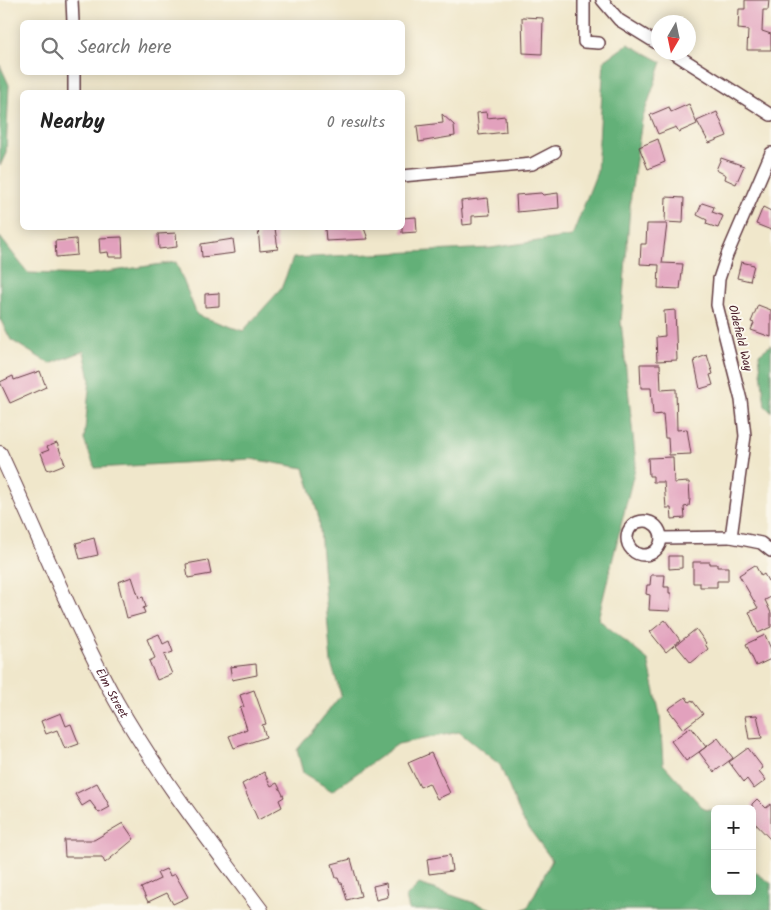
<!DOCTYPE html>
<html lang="en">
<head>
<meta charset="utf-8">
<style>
	:root { --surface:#fff; --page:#f6f6f6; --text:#222; --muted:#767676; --line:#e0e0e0 }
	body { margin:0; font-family:Kalam,sans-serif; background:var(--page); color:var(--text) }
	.controls { position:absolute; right:15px; bottom:15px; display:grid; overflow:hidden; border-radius:8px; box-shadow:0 2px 12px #0003 }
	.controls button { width:45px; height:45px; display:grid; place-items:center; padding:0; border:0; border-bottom:1px solid var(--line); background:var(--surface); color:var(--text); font:25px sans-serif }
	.compass { position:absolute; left:651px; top:15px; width:45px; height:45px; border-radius:50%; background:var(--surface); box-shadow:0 2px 12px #0003; rotate:189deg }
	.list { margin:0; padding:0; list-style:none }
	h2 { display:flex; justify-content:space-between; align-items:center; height:65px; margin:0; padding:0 20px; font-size:21px }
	h2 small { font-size:16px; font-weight:400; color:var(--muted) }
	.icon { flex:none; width:28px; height:28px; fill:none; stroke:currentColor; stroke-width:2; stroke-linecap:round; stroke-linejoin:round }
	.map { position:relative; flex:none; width:771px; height:910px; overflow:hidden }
	.search { position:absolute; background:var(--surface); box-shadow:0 2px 12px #0003; left:20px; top:20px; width:385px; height:55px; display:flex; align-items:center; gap:12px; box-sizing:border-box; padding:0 18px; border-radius:8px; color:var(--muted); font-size:19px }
	.panel { position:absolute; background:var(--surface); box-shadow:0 2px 12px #0003; left:20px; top:90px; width:385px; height:140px; border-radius:8px }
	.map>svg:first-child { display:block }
	.forest { fill:#64b078; stroke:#576852 }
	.building { fill:#e2a1bd }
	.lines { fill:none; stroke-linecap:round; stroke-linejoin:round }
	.minor-casing { stroke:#633d43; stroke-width:14 }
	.tertiary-casing { stroke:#633d43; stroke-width:16 }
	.minor { stroke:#fff; stroke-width:11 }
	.tertiary { stroke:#fff; stroke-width:14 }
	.labels { text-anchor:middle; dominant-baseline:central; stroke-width:4; stroke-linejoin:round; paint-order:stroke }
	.street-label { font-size:12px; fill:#4a1f2b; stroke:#fbf7ec }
</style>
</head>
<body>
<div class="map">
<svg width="771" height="910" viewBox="0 0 771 910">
	<rect width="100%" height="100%" fill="#fbf7ec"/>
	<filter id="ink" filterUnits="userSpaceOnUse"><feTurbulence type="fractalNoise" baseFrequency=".02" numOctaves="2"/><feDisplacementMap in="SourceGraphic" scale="10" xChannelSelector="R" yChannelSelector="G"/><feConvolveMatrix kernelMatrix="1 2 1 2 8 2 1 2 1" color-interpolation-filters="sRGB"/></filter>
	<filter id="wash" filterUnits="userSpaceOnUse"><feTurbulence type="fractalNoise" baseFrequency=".0096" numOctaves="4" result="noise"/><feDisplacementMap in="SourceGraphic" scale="20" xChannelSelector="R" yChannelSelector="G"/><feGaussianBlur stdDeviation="1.12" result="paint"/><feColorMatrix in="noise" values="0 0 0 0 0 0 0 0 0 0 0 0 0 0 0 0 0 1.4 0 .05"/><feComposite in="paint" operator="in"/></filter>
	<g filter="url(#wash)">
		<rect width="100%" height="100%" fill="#f0e7cb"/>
		<g class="forest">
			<path d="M628,44l34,18 -20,58 -11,74 -10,128 15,142 -38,155 50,41 12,55 3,49 41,45 11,2v80h37v-21l19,13v27h-249l6,-3 24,-47 -30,-41 -22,-54 -41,-33 -61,12 -66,47 -29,-18 -6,-23 44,-55 -10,-32 -12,-145 -15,-50 -53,-9 -156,9 -11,-28 6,-61 -6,-28 -34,13 -39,-24 -11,-21v-82l28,36 58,2 90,-13 21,53 46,16 38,-42 12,-31 198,-10 81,-12 25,-64 7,-111z"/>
			<path d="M0,65l9,20 -3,68 -6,13z"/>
			<path d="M771,345v67l-6,-6 -6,-52z"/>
			<path d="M419,884l76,26h-86l-3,-13z"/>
		</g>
		<g id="blocks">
			<g class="building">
				<path d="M745,0h24l-1,10h-5l-1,21 9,3v16h-24l1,-20 -10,-1 1,-20h6z"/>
				<path d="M522,17l21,1 -1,36 -19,-1z"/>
				<path d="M689,104l8,20 -18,8 -3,-5 -18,7 -8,-19 19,-8 2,5z"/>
				<path d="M486,112l1,6 18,-2 1,16 -27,3 -2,-22z"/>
				<path d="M717,112l10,24 -18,7 -12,-22z"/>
				<path d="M442,114l12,11 1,11 -36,6 -2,-16 26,-3z"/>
				<path d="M658,139l7,23 -17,7 -9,-22z"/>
				<path d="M721,158l23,8 -8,18 -11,-5 1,-4 -10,-5z"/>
				<path d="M541,193l2,2 15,-2 1,15 -42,4 -1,-17z"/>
				<path d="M666,197l18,1 -1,25 -18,-1z"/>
				<path d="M488,198l2,17 -18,1v8l-9,1 -2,-24z"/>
				<path d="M702,203l12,4 -2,5 11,4 -5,12 -12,-4 1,-4 -10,-5z"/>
				<path d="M763,207l8,4v19l-15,-6z"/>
				<path d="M416,217l1,15 -15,1v-15z"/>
				<path d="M647,224h20l-5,39 21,1 -3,25 -22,-1 1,-23 -19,-1 1,-20h5z"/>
				<path d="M258,228h17l3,21 -18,2z"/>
				<path d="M325,228h39l4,11 -42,2z"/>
				<path d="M176,233l1,14 -18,2 -1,-15z"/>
				<path d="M122,237l1,20h-14l-1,-5 -8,1 -1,-15z"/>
				<path d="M76,239l1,16 -21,2 -1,-16z"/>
				<path d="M233,239l2,14 -33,4 -1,-13z"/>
				<path d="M741,262l13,3 -4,16 -13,-3z"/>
				<path d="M219,293v13l-14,1v-13z"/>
				<path d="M758,305l13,5v27l-20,-7 3,-7 -3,-1z"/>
				<path d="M675,310l2,50 -20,1 -1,-24 9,-1 -1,-25z"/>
				<path d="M707,355l6,19 -3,1 3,10 -13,4 -6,-29z"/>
				<path d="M640,364h20l1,26 15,-1 1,41 10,-1 4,25 -22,1 -1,-17h-3l-2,-24 -10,1 -2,-27h-10z"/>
				<path d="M40,371l6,16 -36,16 -10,-21 13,-6 1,4z"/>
				<path d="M57,443l8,21 -15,6 -3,-1 -6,-16 8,-3 -2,-3z"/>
				<path d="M673,457l1,26 15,-1 1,17 -1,7 -5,1 1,11 -13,1 -1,-11h-5l-2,-26h-11v-6h-4l-1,-18z"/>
				<path d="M94,538l4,17 -18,4 -4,-16z"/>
				<path d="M669,556h13v12l-13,1z"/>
				<path d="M208,560l3,14 -23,4 -2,-14z"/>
				<path d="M693,562h17v2h7v3h11v14h-11v6h-17v-4h-7z"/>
				<path d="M755,565l6,11 3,-2 4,7 3,-2v18l-6,3 6,13v14l-13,6 -9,-21 9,-4 -19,-33z"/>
				<path d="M651,575h14l-1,12h5v6h2l-1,18 -21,-1 1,-15 -4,-1 1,-9h3z"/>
				<path d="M132,577l7,21 4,-1 3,10 -3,1 2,5 -18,5 -9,-36z"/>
				<path d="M665,620l15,20 -14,12 -16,-20z"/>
				<path d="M696,629l10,14 -1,1 3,5 -17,14 -15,-18z"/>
				<path d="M159,634l4,10 6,-3 4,11 -9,3 8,19 -15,6 -8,-19 6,-3 -8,-19z"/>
				<path d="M765,635l6,14v10l-15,7 -10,-22z"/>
				<path d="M256,664l1,11 -25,5 -2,-13z"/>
				<path d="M254,690l12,34 -4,1 4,12 -32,11 -5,-12 18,-7 -7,-21 4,-1 -4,-12z"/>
				<path d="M686,697l3,5 3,-2 11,14 -20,15 -15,-20z"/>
				<path d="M61,713l5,13 5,-2 8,20 -14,5 -8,-19 -11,4 -5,-13z"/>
				<path d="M757,715l5,23 -13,1 -4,-23z"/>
				<path d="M691,727l15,20 -20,14 -15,-20z"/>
				<path d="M718,738l15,20 -19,14 -15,-20z"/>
				<path d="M748,748l15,20 -4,3 7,9 -12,9 -7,-10 -3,3 -15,-20z"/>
				<path d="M431,753l19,40 -13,6 -8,-16 -9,4 -12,-24z"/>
				<path d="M264,772l7,14 6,-3 7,14 -5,3 3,7 -24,13 -16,-36z"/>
				<path d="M97,783l13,24 -11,6 -9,-12 -8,5 -7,-12z"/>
				<path d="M757,799l9,9 5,-4v36l-19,-20v-16z"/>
				<path d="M123,823l11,16 -29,24 -3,-6h-37l-1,-17h30z"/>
				<path d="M450,855l2,16 -23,3 -2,-15z"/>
				<path d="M351,859l10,37 -14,4 -5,-17h-2l-2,-5h-2l-4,-14z"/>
				<path d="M166,869l4,7 5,-2 13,23 -15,7 -6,-11 -19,9 -7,-14 19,-9 -3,-6z"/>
				<path d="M386,883l2,14 -12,3 -3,-14z"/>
			</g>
		</g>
	</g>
	<g filter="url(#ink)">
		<use href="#blocks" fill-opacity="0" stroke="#633d43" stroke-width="1"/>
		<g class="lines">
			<g class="minor-casing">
				<g id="minor">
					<path d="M72,0l1,22"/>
					<path d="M584,0v42l15,1"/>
					<path d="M602,0l17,20 39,24"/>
					<path d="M672,52l99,63"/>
					<path d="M74,72v20"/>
					<path d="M771,153l-44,102 -8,24 -2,26 24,95 4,36 -14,101 30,6 10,8"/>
					<path d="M402,176l130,-12 23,-12"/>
					<circle cx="644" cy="538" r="17"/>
					<path d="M661,538l70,-1"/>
				</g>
			</g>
			<g class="tertiary-casing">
				<g id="tertiary">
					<path id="s1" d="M0,453c39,83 72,168 116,248 42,74 94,141 145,209"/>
				</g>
			</g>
			<use href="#minor" class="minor"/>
			<use href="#tertiary" class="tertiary"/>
		</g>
	</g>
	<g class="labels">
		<g class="street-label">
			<text transform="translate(740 338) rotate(76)">Oldefield Way</text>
			<text stroke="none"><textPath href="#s1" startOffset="265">Elm Street</textPath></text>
		</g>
	</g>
</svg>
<div class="controls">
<button>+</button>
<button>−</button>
</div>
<svg class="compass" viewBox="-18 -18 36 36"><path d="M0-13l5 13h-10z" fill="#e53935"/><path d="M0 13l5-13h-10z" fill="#767676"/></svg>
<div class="search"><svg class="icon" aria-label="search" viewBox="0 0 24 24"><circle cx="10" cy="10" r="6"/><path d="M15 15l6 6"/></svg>Search here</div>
<section class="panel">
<h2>Nearby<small>0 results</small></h2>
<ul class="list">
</ul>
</section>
</div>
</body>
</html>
